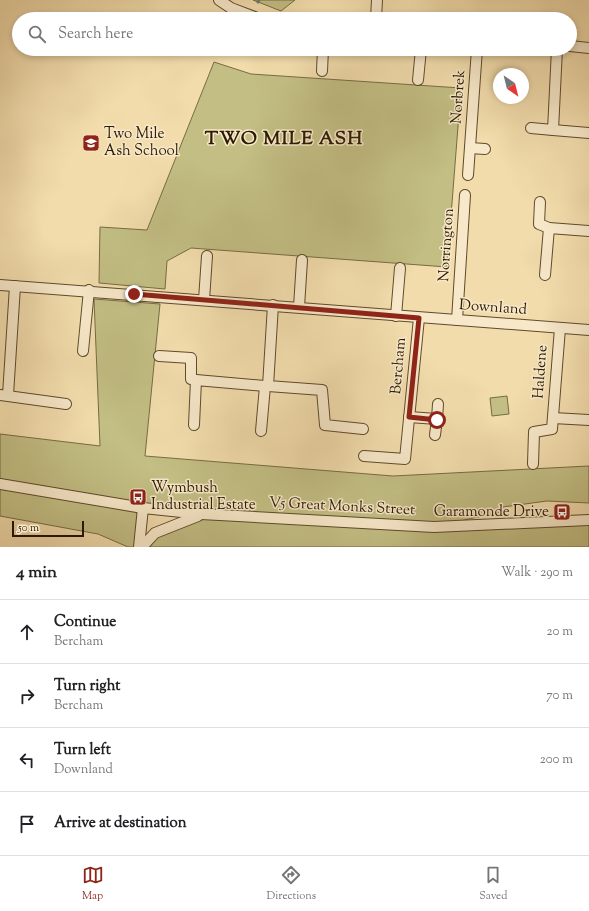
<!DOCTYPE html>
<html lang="en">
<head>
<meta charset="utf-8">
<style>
	:root { --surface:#fff; --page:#f2f2f2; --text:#202124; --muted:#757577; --line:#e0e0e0; --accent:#8f2418 }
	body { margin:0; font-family:"Sorts Mill Goudy",serif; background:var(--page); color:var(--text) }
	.compass { position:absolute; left:493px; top:68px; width:36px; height:36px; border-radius:50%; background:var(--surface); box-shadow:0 2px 6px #0003; rotate:145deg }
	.scale { position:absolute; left:12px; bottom:10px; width:72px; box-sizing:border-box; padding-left:4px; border:2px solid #2c1a02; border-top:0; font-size:11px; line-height:14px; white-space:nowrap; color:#2c1a02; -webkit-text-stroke:3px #f7e8c9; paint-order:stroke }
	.stop { position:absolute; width:12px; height:12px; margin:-9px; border:3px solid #8f2418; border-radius:50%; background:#fff }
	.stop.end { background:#8f2418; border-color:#fff; box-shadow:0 1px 4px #0008 }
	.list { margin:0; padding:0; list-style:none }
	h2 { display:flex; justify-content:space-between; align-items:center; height:52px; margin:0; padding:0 16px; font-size:17px }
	h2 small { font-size:13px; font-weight:400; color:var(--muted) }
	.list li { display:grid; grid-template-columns:26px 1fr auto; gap:12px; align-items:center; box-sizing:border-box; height:64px; padding:0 16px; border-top:1px solid var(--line) }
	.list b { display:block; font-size:15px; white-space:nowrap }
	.list p { margin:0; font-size:13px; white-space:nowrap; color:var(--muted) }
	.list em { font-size:13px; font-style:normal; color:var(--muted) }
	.icon { flex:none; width:22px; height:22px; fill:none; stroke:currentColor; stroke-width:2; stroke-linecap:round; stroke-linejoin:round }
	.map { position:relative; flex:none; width:589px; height:547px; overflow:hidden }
	.search { position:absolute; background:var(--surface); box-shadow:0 2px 6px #0003; left:12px; right:12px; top:12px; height:44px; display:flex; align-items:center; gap:10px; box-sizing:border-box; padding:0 14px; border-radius:22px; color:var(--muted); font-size:15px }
	.sheet { height:308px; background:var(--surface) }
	nav { display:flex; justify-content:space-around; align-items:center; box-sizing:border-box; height:56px; border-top:1px solid var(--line); background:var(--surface); font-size:11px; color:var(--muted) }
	nav a { display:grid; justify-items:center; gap:2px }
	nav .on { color:var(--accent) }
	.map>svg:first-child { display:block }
	.green { fill:#c2be84; stroke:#776c43 }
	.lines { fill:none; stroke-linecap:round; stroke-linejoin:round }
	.stream { stroke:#707a6c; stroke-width:3 }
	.minor-casing { stroke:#5e4a2c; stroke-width:12 }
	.minor { stroke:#f7e8c9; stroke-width:10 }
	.route { stroke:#8f2418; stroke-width:5 }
	.labels { text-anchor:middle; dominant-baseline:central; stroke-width:3; stroke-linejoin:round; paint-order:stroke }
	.street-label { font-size:15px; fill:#2c1a02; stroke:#f7e8c9 }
	.poi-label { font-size:15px; fill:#2c1a02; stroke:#f7e8c9; text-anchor:start }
	.district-label { font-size:19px; font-weight:bold; letter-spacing:1px; fill:#2c1a02; stroke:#f7e8c9 }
</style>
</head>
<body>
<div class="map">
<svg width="589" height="547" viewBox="0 0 589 547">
	<rect width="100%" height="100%" fill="#f2dcac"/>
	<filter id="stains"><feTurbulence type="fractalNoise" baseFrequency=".005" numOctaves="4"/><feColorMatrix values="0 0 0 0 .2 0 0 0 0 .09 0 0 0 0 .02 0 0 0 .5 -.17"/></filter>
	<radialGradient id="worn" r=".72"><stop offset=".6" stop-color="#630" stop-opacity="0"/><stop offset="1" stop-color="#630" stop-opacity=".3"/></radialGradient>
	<g class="green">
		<path d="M253,0h42l-14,11z"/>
		<path d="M214,62l37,12 210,14 -14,179 -256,-19 -24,13 -2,28 -66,-6 1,-56 47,3z"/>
		<path d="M94,299l66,5 -15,152 248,20 196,-10v37l-42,-2 -44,6 -2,5 -64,14 152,-6v27h-447l13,-14 45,-18 -56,-7 -5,39h-11l-30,-13 -98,-18v-82l100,12z"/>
		<path d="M507,396l2,18 -17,2 -2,-18z"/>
	</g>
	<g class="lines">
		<path class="stream" d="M258,2l1,-2"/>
		<g class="minor-casing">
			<g id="minor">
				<path d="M219,0l12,8 29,11"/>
				<path d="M376,19l1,-19"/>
				<path d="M570,46l19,2"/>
				<path d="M322,71l1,-22"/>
				<path d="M418,80l3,-31"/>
				<path d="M531,128l22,2 4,-81"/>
				<path d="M553,130l36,3"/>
				<path d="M470,148l15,1"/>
				<path d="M468,175l9,-126"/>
				<path d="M540,202l-1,22 10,4"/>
				<path d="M545,275l4,-47 40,3"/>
				<path d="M0,285l589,45"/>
				<path d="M204,300l3,-44"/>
				<path d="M273,305l-5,81 54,4 3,35 38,4"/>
				<path d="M299,307l3,-47"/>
				<path d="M396,316l4,-48"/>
				<path d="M457,320l8,-125"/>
				<path d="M83,351l6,-61"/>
				<path d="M159,356l32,2v21l5,1"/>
				<path d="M0,395l66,9"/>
				<path d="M8,395l7,-109"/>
				<path d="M409,417l28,2 1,-15"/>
				<path d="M553,418l36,2"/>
				<path d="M194,425l2,-45 69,6"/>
				<path d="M261,431l4,-45h3"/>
				<path d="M435,435l2,-16"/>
				<path d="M364,456l41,3 14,-141"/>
				<path d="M533,464l1,-32 18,-3 8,-101"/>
				<path d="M0,484l143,24 58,6 233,13 155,-7"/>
				<path d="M139,547l4,-39"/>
				<path d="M142,547l13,-14 43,-17"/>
			</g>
		</g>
		<use href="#minor" class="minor"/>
	</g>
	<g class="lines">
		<path class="route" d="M134,294l285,24 -10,99 28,3"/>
	</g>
	<defs>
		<g id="school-square" transform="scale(0.9)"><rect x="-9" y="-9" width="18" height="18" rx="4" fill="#8f2418" stroke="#f7e8c9"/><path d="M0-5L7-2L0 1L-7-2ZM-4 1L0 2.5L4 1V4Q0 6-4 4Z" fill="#fff"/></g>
		<g id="bus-square" transform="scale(0.9)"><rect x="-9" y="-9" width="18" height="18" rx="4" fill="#8f2418" stroke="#f7e8c9"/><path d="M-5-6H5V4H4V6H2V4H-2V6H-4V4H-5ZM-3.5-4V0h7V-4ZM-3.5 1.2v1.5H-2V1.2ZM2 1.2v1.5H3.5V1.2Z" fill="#fff"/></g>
	</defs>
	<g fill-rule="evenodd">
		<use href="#school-square" x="91" y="143"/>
		<use href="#bus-square" x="138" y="497"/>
		<use href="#bus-square" x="562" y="512"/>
	</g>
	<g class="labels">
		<g class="street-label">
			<text transform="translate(459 97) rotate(-86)">Norbrek</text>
			<text transform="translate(447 245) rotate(-86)">Norrington</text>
			<text transform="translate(493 308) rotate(4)">Downland</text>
			<text transform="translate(399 366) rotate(-85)">Bercham</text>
			<text transform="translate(541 372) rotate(-86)">Haldene</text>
			<text transform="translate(342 507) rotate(3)">V5 Great Monks Street</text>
		</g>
		<g class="poi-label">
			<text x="104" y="134">Two Mile<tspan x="104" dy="17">Ash School</tspan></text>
			<text x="151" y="488">Wymbush<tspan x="151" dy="17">Industrial Estate</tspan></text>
			<text x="549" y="512" text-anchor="end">Garamonde Drive</text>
		</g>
		<g class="district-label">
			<text x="284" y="139">TWO MILE ASH</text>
		</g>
	</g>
	<rect width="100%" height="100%" filter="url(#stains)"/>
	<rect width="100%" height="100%" fill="url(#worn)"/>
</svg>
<svg class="compass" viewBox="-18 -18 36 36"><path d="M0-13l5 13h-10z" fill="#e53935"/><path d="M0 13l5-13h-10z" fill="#757577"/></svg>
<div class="scale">50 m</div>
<div class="stop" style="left:437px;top:420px"></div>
<div class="stop end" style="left:134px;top:294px"></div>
<div class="search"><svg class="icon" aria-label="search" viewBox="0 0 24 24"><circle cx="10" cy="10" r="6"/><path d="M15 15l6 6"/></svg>Search here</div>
</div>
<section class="sheet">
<h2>4 min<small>Walk · 290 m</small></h2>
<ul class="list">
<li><svg class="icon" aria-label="ahead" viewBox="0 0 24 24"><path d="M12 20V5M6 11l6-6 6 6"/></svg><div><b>Continue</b><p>Bercham</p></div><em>20 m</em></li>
<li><svg class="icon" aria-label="right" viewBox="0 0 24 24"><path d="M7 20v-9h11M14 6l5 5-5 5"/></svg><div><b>Turn right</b><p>Bercham</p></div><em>70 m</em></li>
<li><svg class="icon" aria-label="left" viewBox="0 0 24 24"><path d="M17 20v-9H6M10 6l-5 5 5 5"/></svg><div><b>Turn left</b><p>Downland</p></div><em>200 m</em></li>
<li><svg class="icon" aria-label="arrive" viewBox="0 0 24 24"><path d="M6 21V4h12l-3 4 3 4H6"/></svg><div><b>Arrive at destination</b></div></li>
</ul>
</section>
<nav>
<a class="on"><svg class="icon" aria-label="map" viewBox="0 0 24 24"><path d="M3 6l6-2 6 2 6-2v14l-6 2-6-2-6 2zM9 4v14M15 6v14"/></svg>Map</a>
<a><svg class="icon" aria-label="directions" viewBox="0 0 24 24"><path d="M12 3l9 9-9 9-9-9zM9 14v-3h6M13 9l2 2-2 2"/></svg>Directions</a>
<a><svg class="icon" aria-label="saved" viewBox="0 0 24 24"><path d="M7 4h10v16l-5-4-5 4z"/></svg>Saved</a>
</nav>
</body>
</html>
